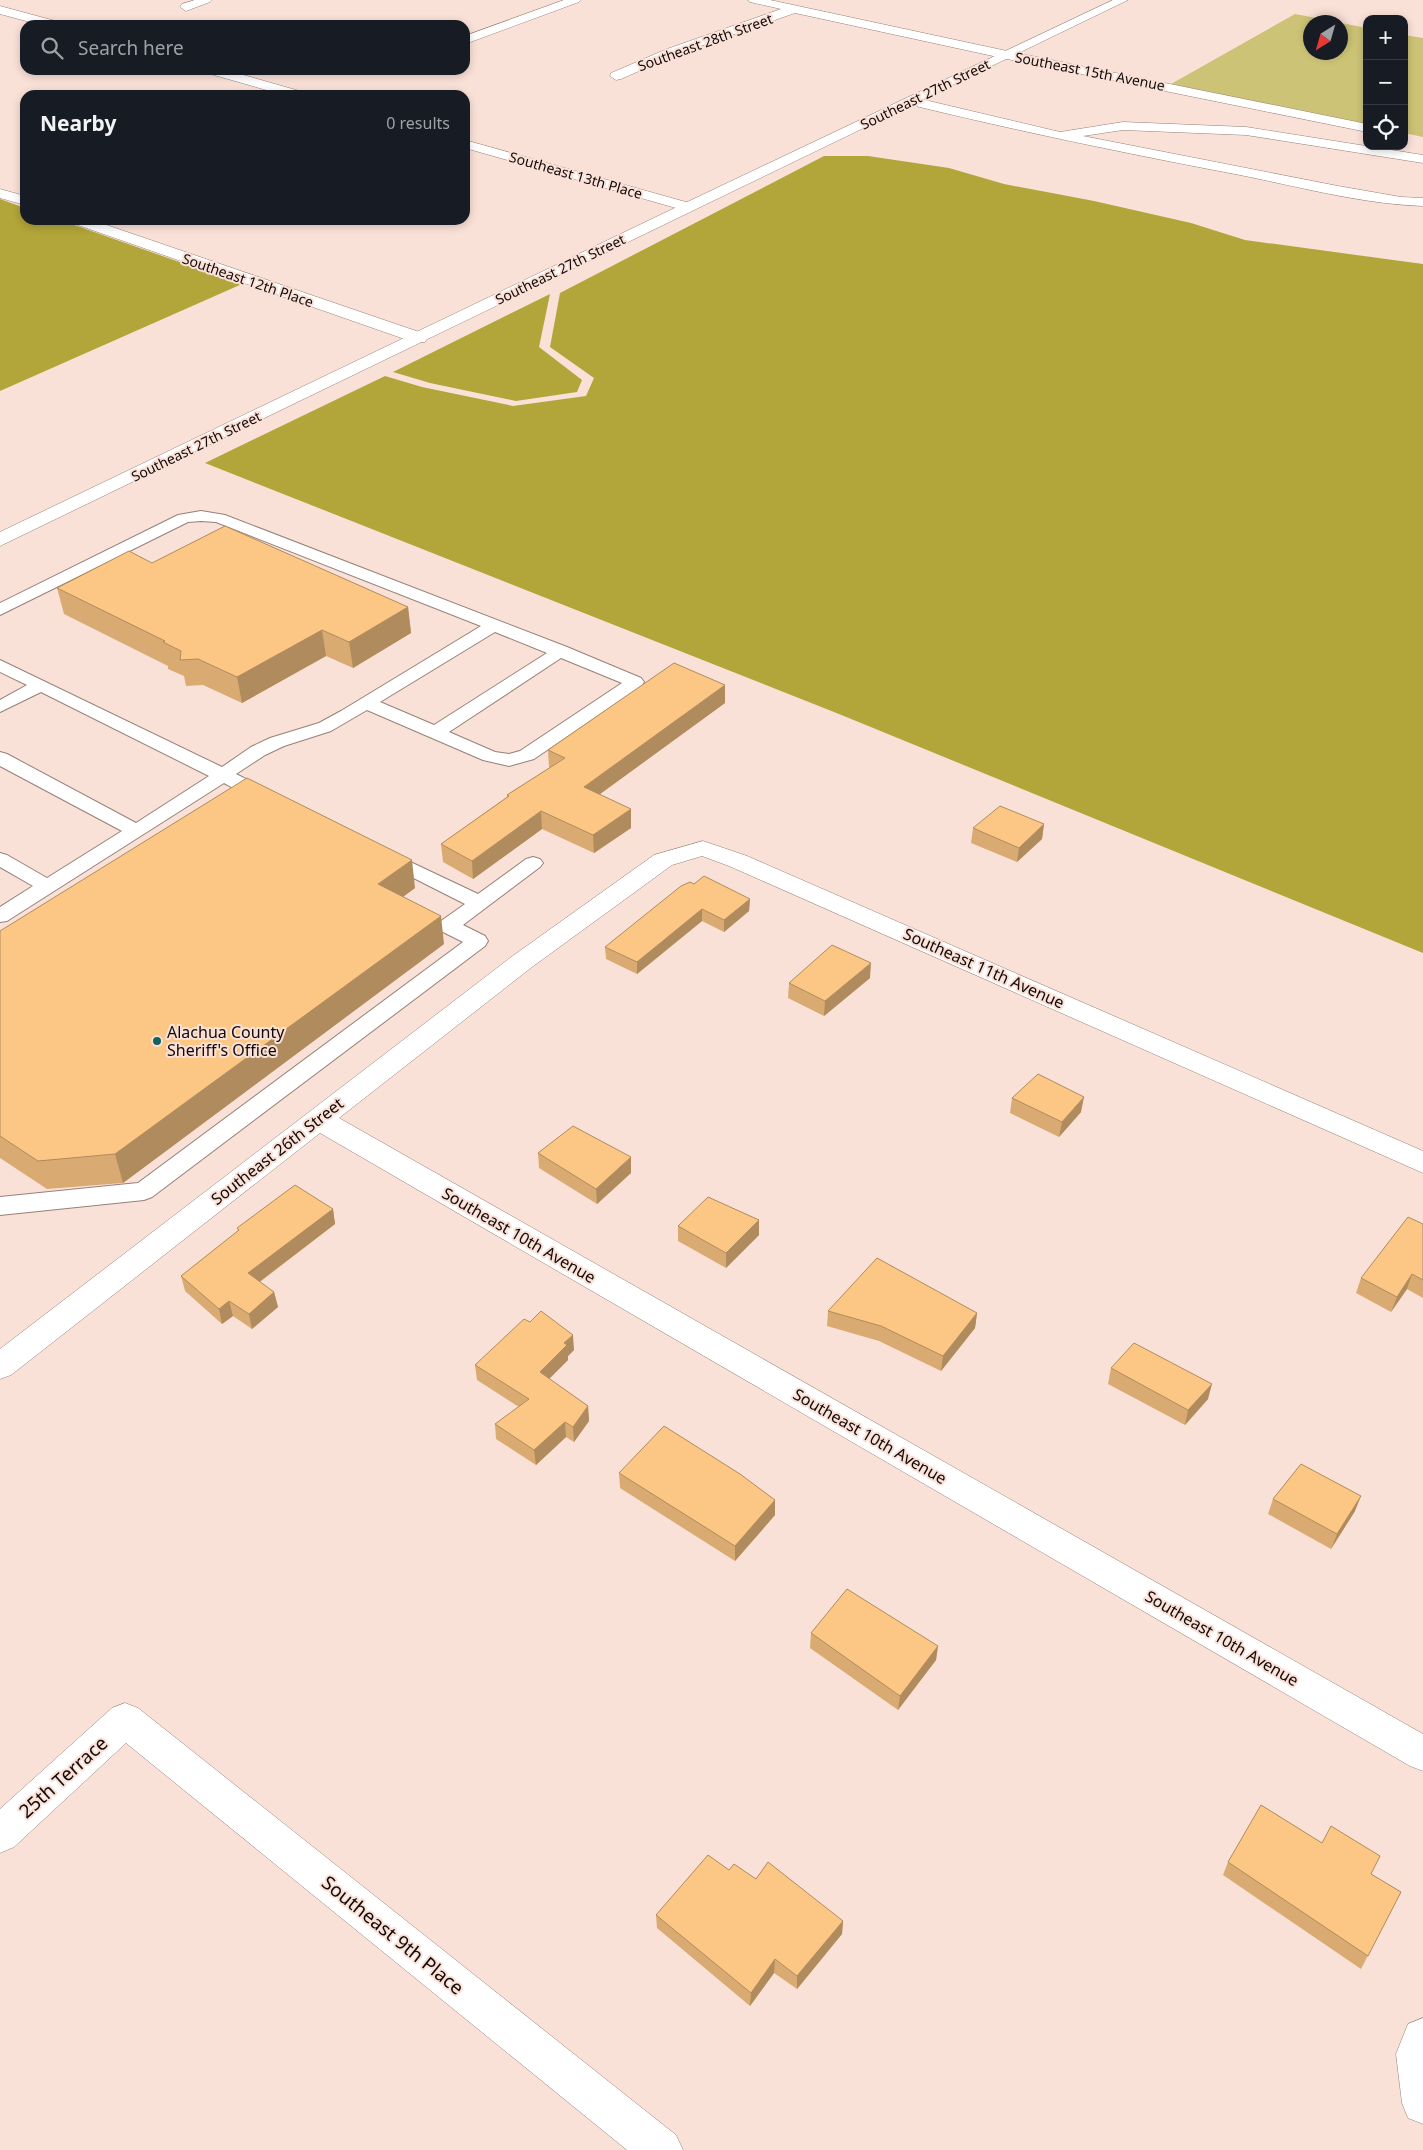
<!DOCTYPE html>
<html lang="en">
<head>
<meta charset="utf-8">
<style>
	:root { --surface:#171b24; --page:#242831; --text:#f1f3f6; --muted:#9ea1a6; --line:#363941 }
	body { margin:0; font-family:"Noto Sans",sans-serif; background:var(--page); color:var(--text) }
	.controls { position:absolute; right:15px; top:15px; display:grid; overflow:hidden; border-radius:10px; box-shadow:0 2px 8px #0003 }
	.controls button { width:45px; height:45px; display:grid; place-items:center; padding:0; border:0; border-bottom:1px solid var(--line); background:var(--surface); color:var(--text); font:25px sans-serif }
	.compass { position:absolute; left:1303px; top:15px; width:45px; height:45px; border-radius:50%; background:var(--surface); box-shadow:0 2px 8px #0003; rotate:217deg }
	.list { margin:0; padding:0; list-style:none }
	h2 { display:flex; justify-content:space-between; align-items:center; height:65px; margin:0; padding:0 20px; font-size:21px }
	h2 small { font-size:16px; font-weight:400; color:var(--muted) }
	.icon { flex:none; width:28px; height:28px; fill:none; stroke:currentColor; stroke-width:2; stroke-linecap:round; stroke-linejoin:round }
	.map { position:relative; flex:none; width:1423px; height:2150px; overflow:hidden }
	.search { position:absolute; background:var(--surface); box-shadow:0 2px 8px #0003; left:20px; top:20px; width:450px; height:55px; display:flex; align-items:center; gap:12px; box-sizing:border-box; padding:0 18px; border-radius:15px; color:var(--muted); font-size:19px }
	.panel { position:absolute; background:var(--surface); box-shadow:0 2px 8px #0003; left:20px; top:90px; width:450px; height:135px; border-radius:15px }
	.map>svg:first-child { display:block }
	.green { fill:#ccc376 }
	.forest { fill:#b2a539 }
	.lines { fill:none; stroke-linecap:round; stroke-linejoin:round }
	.service-casing { stroke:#968077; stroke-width:2 }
	.minor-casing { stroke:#968077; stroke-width:1 }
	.tertiary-casing { stroke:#968077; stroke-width:1 }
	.service { fill:#fff; fill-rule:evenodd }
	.minor { fill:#fff; fill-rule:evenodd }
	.tertiary { fill:#fff; fill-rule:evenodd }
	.wall { fill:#d9ab72 }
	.shaded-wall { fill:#b08b5d }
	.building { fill:#fcc785; stroke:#b08b5d }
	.poi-dot { fill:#126262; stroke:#fae1d8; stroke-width:2 }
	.labels { text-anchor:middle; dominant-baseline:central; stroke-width:4; stroke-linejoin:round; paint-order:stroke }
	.far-street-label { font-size:14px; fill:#110907; stroke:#fae1d8 }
	.street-label { font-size:16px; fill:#110907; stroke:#fae1d8 }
	.poi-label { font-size:16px; fill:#110907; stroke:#fae1d8; text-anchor:start }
	.near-street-label { font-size:19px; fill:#110907; stroke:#fae1d8 }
</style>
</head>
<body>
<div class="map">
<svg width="1423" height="2150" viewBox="0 0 1423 2150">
	<rect width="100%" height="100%" fill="#fae1d8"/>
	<g class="green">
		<path d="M1295,14l43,8h-28v30h30l1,-29 26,5v97l-196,-41z"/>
		<path d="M1404,35l19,3v99l-19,-4z"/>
	</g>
	<g class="forest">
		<path d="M824,156h44l81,12 55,16 90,17 97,22 54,17 178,24v689l-584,-239 -634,-251 180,-87 37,11 91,19 73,-10 8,-18 -44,-31 10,-54z"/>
		<path d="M0,199l25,9v12h35l182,64 -242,107z"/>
		<path d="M550,294l-11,53 43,33 -5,12 -61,9 -86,-18 -37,-11z"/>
	</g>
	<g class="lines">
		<g class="service-casing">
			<g id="service">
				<path d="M201,511l24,4 342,132 74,31 3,4 -3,4 -107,73 -25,7 -26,-6 -116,-50 -36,21 -47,15 -19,9 -29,19 36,18 3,4 -3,4c-16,4 -34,-10 -48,-17l-217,138 -7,1v-15l33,-21 -33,-19v-14l7,2 40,23 75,-47 -122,-65v-14l7,2 129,69 73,-47 -168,-84 -41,20v-12l27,-15 -27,-13v-12l222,107 29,-20 19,-9 49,-15 22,-12 140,-85 -265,-104 -15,-1 -13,1 -188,93v-12l178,-88zM495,632l52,21 -113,72 -54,-23zM561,658l61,25 -102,68 -11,3 -14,-2 -46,-20z"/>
				<path d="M385,850l93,44 48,-35 7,-2 7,2 3,4 -3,4 -77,58 22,11 3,5 -3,5 -333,251 -8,3 -144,15v-18l138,-14 325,-241 -22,-11 -3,-5 3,-5 24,-17 -87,-44 -3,-4 3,-4z"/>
			</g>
		</g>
		<g class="minor-casing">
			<g id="minor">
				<path d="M195,0h17l-2,2 -24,9 -6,-4 2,-3z"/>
				<path d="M564,0h17l-2,2 -114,42v-8z"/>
				<path d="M748,0h22l237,51 360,73v8l-360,-73 -212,-46 -120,42 -54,24 -5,1 -6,-4 1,-3 56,-24 114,-40 -31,-7z"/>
				<path d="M0,6l59,16 2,3h-20l-41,-11z"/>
				<path d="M206,70h20l77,22 2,3h-21l-77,-22z"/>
				<path d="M912,97l148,35 63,-10 123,5 177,28v8l-177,-28 -123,-5 -40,6 255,50 63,11 22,1v8c-61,-2 -123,-19 -183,-31 -111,-21 -222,-44 -333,-71l-2,-3z"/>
				<path d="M465,140l228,64 2,3 -2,3h-10l-218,-62z"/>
				<path d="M0,189l25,7v9l-25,-7z"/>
				<path d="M70,220h22l333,114 2,4 -2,4h-12l-341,-119z"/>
				<path d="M703,841l44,15 676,295v22l-694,-307 -27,-10 -30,9 -140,102 -193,151 1084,616v37l-13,-5 -1090,-633 -309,242 -11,4v-30l514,-394 140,-100z"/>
				<path d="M125,1703l13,5 538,427 7,15h-56l-501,-407 -112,104 -14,6v-44l112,-101z"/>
				<path d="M1423,2018v106l-15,-6 -6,-15 -6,-49 12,-30z"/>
			</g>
		</g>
		<g class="tertiary-casing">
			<path id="tertiary" d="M1113,0h15l-1128,546v-14l683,-328z"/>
		</g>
		<use href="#service" class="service"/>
		<use href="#minor" class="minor"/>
		<use href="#tertiary" class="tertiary"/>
	</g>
	<g class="wall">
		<path d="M152,563l256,44 3,26 -58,35 -27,-12 -84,47 -39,-18 -17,1 -2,-10 -16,-7v-3l-104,-52 -7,-26z"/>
		<path d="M725,703l-125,91 31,34 -37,25 -52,-24 -69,50 -30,-17 -2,-18 66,-47v-2l42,-27 -1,-18z"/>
		<path d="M1044,824l-2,15 -25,23 -46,-19 2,-15z"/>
		<path d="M694,884l56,15 -1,12 -25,21 -22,-11 -65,53 -31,-15 -1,-12z"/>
		<path d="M415,888l-12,9 41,47 -321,239 -76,6 -47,-31v-227z"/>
		<path d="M870,978l-46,38 -36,-18 1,-15z"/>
		<path d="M1012,1098l69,14 -22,25 -49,-24z"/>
		<path d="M538,1153l93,20 -34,31 -58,-36z"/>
		<path d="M333,1209l2,15 -75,58 14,10 4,15 -26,22 -19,-13 -11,8 -37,-33 -4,-15 57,-45 -1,-3z"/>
		<path d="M1423,1224v74l-16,-9 -16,23 -35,-19 5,-15z"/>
		<path d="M678,1226l81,9 -33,33 -48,-27z"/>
		<path d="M828,1311l149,2 -2,15 -34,43 -62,-30 -52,-15z"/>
		<path d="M574,1350l-6,6v4l-19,19 39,27 1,15 -15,21 -8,-5 -30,28 -40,-26 -1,-15 24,-17 -42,-27 -2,-15z"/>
		<path d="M1111,1368l97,31 -23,26 -77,-41z"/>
		<path d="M619,1473l156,42 -40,46 -115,-73z"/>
		<path d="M1273,1499l82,12 -24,38 -63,-35z"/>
		<path d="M811,1633l127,13 -2,14 -38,50 -88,-62z"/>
		<path d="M1228,1862l143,12 30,18 -40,77 -138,-94z"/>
		<path d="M729,1870l27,9 87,42 -1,13 -45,55 -23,-16 -24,33 -93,-78 -1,-13z"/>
	</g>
	<g class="shaded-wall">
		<path d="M408,607l3,26 -58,35 -4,-26z"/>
		<path d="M322,630l4,26 -84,47 -5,-26z"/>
		<path d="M725,685v18l-140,102 -1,-18z"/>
		<path d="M631,809v19l-37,25 -1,-18z"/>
		<path d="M541,811l1,18 -69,50 -1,-18z"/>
		<path d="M1044,824l-2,15 -25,23 2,-14z"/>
		<path d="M412,860l3,28 -33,24 -4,-28z"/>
		<path d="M750,899l-1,12 -25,21v-12z"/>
		<path d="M702,909v12l-65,53v-12z"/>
		<path d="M441,916l3,28 -321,239 -8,-29z"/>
		<path d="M871,963l-1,15 -46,38 1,-15z"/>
		<path d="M1084,1097l-3,15 -22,25 3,-15z"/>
		<path d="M631,1157v16l-34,31 -1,-15z"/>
		<path d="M333,1209l2,15 -84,64 -3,-15z"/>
		<path d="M759,1220v15l-33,33v-15z"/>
		<path d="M1412,1274l-5,15 -16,23 6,-15z"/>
		<path d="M274,1292l4,15 -26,22 -3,-15z"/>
		<path d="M229,1301l4,15 -11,8 -3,-15z"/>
		<path d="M977,1313l-2,15 -34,43 2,-15z"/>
		<path d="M573,1335l1,15 -6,6v4l-27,27 -1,-15 24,-29z"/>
		<path d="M1212,1384l-4,15 -23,26 3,-15z"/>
		<path d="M588,1406l1,15 -15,21 -1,-15z"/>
		<path d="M565,1422l1,15 -30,28 -2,-15z"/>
		<path d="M1361,1496l-6,15 -24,38 6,-15z"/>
		<path d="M775,1500v15l-40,46v-15z"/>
		<path d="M938,1646l-2,14 -38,50 2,-14z"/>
		<path d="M843,1921l-1,13 -45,55v-13z"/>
		<path d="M775,1959l-1,14 -24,33 1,-13z"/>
	</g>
	<g class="building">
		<path d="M225,526l183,81 -59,35 -27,-12 -85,47 -39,-18 -18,1 1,-9 -18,-9 2,-1 -108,-53 72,-37 23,12z"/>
		<path d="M674,663l51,22 -141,102 47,22 -38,26 -52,-24 -69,50 -31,-17 68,-48 -2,-1 58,-37 -17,-8z"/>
		<path d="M247,778l165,82 -34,24 63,32 -326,238 -77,7 -38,-25v-205z"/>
		<path d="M1000,806l44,18 -25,24 -46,-20z"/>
		<path d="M704,876l46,23 -26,21 -22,-11 -65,53 -32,-15 76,-61 9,-4 4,2z"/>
		<path d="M832,945l39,18 -46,38 -36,-18z"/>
		<path d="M1038,1074l46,23 -22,25 -50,-24z"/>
		<path d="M573,1126l58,31 -35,32 -58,-36z"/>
		<path d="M295,1185l38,24 -85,64 26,19 -25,22 -20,-13 -10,8 -38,-33 58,-46 -2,-2z"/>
		<path d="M708,1197l51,23 -33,33 -48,-27z"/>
		<path d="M1408,1217l15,7v56l-11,-6 -15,23 -36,-19z"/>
		<path d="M877,1258l100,55 -34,43 -62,-30 -53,-15z"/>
		<path d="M541,1311l32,24 -9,8 3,2 -27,27 48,34 -15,21 -8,-5 -31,28 -39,-26 34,-25 -54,-34 49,-46 6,3z"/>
		<path d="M1134,1343l78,41 -24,26 -77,-42z"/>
		<path d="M664,1426l76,48 35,26 -40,46 -116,-73z"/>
		<path d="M1301,1464l60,32 -24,38 -64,-35z"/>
		<path d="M847,1589l91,57 -38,50 -89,-63z"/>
		<path d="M1261,1805l61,38 9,-17 49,30 -9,18 30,18 -33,64 -140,-94z"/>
		<path d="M708,1855l21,15 5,-6 22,15 12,-17 75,59 -46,55 -22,-17 -24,34 -95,-78z"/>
	</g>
	<circle class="poi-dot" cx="157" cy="1041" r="5"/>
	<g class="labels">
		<g class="far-street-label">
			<text transform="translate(705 42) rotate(-20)">Southeast 28th Street</text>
			<text transform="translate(1090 71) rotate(11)">Southeast 15th Avenue</text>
			<text transform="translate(925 94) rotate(-26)">Southeast 27th Street</text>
			<text transform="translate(576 175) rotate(16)">Southeast 13th Place</text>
			<text transform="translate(560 269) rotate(-26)">Southeast 27th Street</text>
			<text transform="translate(248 280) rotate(19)">Southeast 12th Place</text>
			<text transform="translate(196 446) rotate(-26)">Southeast 27th Street</text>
		</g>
		<g class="street-label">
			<text transform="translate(984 968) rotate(24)">Southeast 11th Avenue</text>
			<text transform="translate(277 1151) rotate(-38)">Southeast 26th Street</text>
			<text transform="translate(519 1235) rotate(30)">Southeast 10th Avenue</text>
			<text transform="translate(870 1436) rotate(30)">Southeast 10th Avenue</text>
			<text transform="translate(1222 1638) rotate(30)">Southeast 10th Avenue</text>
		</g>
		<g class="poi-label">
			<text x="167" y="1032">Alachua County<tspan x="167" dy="18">Sheriff's Office</tspan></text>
		</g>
		<g class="near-street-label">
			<text transform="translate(63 1777) rotate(-42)">25th Terrace</text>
			<text transform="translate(393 1935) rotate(39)">Southeast 9th Place</text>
		</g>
	</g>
</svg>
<div class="controls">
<button>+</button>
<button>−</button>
<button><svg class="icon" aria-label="locate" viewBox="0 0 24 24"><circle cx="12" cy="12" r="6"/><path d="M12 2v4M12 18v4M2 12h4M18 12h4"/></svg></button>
</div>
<svg class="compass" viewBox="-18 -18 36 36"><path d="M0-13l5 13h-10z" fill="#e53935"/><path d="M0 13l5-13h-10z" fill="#9ea1a6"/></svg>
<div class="search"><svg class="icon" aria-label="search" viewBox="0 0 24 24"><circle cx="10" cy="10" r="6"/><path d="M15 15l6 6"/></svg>Search here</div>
<section class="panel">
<h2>Nearby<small>0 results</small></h2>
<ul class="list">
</ul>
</section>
</div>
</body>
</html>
